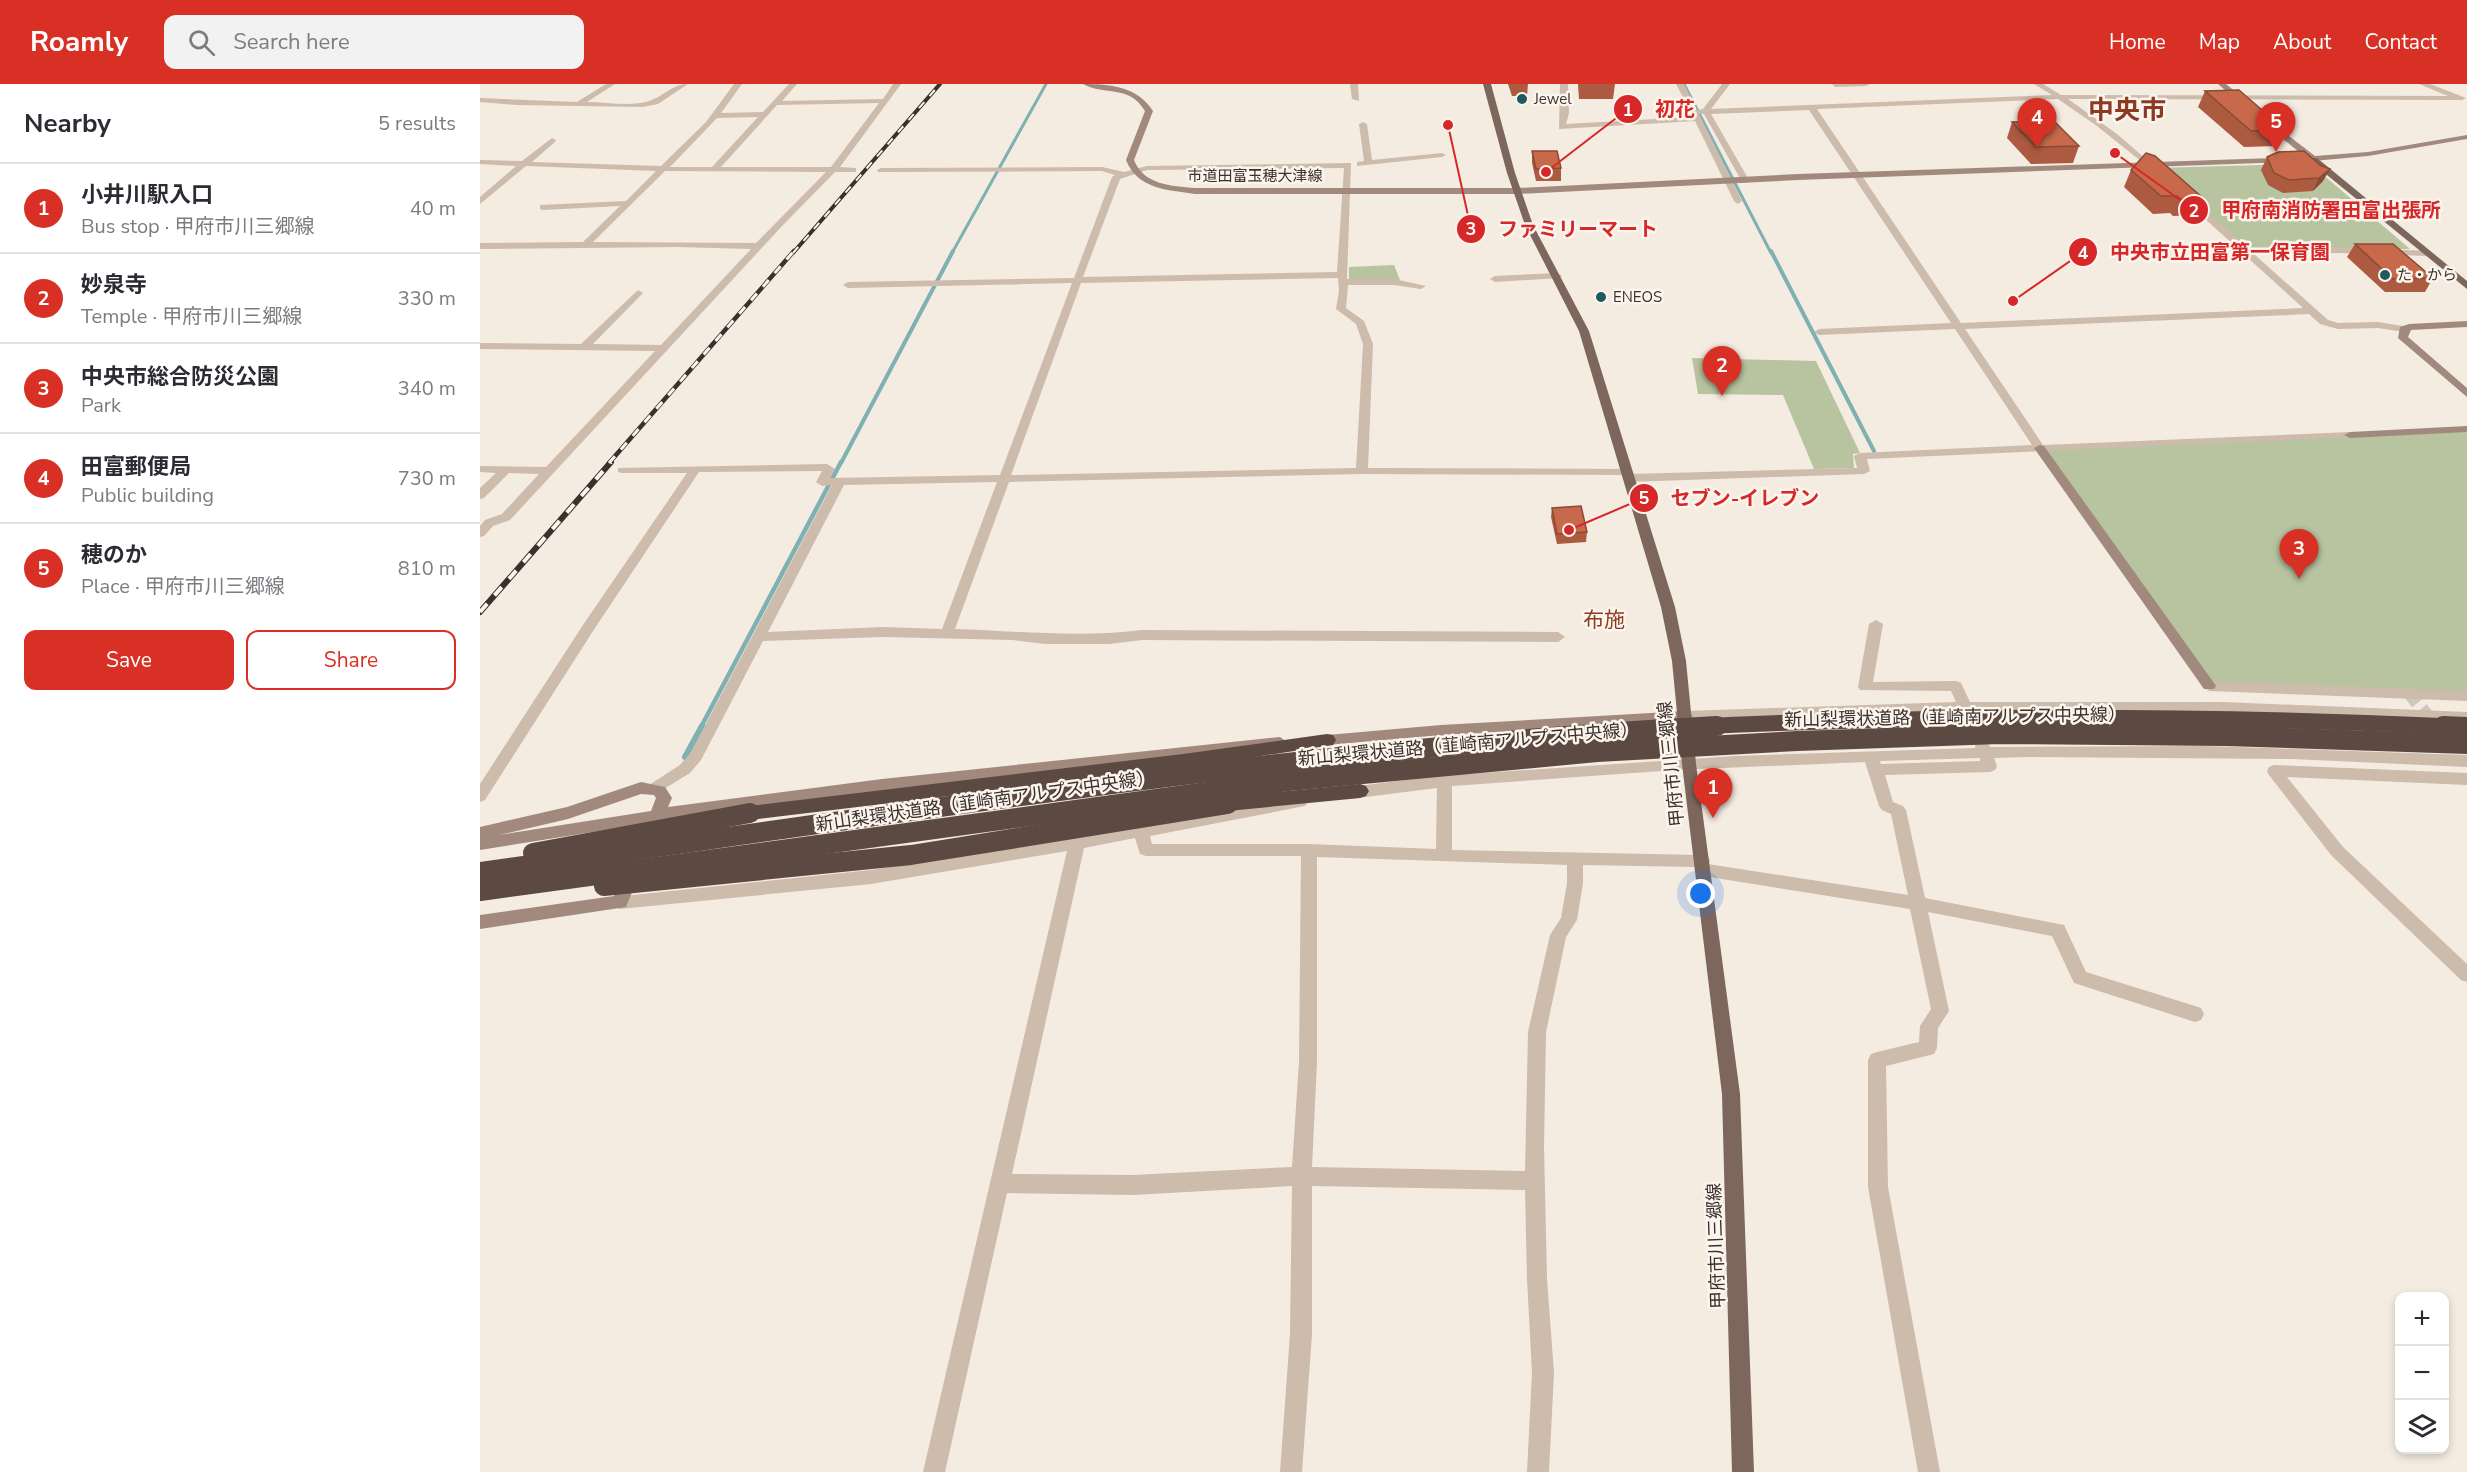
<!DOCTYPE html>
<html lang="en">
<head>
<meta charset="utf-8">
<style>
	:root { --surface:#fff; --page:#f2f2f3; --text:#2b2b33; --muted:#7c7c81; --line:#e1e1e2; --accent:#d93025 }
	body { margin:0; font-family:"Nunito Sans","Noto Sans JP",sans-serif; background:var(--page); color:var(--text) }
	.controls { position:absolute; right:18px; bottom:18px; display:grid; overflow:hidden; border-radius:12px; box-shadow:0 3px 9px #0003 }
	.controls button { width:54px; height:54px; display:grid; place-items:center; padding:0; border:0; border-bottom:2px solid var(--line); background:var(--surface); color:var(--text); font:30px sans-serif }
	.you { position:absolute; left:1221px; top:810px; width:21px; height:21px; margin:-15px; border:4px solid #fff; border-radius:50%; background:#1a73e8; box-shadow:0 0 0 9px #1a73e833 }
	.badge { display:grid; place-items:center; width:39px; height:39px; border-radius:50%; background:var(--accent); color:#fff; font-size:20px; font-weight:700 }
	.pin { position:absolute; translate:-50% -50px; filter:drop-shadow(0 2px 3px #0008) }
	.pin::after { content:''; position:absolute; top:32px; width:21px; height:18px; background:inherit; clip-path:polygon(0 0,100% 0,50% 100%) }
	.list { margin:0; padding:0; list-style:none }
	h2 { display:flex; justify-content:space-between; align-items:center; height:78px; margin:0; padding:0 24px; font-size:26px }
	h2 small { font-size:20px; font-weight:400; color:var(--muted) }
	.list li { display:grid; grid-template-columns:39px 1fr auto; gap:18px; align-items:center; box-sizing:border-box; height:90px; padding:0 24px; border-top:2px solid var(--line) }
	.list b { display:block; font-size:22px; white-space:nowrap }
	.list p { margin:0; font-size:20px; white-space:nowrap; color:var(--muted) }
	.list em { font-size:20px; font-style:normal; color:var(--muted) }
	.actions { display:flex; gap:12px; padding:18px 24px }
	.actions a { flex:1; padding:14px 0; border:2px solid var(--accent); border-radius:12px; text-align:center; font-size:21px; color:var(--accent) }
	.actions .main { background:var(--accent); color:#fff }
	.icon { flex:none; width:33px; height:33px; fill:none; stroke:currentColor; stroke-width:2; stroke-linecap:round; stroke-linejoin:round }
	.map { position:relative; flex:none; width:1987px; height:1388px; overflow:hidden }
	header { display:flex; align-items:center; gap:36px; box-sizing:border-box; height:84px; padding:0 30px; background:var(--accent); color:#fff }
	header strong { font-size:28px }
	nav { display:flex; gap:33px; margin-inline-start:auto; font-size:21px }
	.search { width:420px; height:54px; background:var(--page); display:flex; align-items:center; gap:15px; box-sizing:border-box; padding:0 21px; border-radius:12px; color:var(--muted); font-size:22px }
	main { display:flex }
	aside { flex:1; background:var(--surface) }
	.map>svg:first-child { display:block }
	.green { fill:#b8c4a0 }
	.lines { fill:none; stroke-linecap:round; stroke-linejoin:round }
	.stream-far3 { stroke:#7fb0b2; stroke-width:3 }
	.stream-far2 { stroke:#7fb0b2; stroke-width:4 }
	.stream-far1 { stroke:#7fb0b2; stroke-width:4.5 }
	.stream { stroke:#7fb0b2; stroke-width:6 }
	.street-tunnel { stroke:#cfc6bd; stroke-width:13; stroke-dasharray:13 7; stroke-linecap:butt }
	.street { fill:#cdbbac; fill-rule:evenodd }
	.secondary { fill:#a18a7d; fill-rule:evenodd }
	.primary { fill:#7d675c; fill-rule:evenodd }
	.highway { fill:#5c4a42; fill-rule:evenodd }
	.rail-far2-casing { stroke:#3b302b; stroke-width:4 }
	.rail-far1-casing { stroke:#3b302b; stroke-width:4.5 }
	.rail-casing { stroke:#3b302b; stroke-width:6 }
	.rail-far2 { stroke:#fbf5ee; stroke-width:2; stroke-dasharray:8; stroke-linecap:butt }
	.rail-far1 { stroke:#fbf5ee; stroke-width:3; stroke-dasharray:9; stroke-linecap:butt }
	.rail { stroke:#fbf5ee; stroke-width:4; stroke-dasharray:11; stroke-linecap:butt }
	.highway-bridge-far1 { stroke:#5c4a42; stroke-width:16 }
	.highway-bridge { stroke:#5c4a42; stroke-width:20 }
	.wall { fill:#ac5a40 }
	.shaded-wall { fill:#8c4a34 }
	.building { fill:#c8694b; stroke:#8c4a34; stroke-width:1.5 }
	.poi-dot { fill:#1f5a5e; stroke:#fbf5ee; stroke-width:2 }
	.labels { text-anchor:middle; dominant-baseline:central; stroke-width:5; stroke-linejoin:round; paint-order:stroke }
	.far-poi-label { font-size:15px; fill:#3b302b; stroke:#fbf5ee; text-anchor:start }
	.far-street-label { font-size:15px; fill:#3b302b; stroke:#fbf5ee }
	.street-label { font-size:18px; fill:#3b302b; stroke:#fbf5ee }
	.quarter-label { font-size:21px; fill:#8c3b22; stroke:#fbf5ee }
	.far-town-label { font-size:26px; font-weight:bold; fill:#8c3b22; stroke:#fbf5ee }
	.leader { fill:none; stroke:#d62828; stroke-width:2 }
	.callout-dot { fill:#d62828; stroke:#fbf5ee; stroke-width:2 }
	.mark-label { font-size:18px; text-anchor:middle; font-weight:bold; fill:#fff }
	.callout-label { font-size:20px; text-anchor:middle; font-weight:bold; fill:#d62828; stroke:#fbf5ee; stroke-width:5; stroke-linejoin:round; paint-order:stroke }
</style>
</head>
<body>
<header>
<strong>Roamly</strong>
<div class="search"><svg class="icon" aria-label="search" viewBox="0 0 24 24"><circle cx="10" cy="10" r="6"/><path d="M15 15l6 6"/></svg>Search here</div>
<nav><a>Home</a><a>Map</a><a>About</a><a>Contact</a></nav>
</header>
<main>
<aside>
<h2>Nearby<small>5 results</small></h2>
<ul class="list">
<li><span class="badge">1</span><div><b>小井川駅入口</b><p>Bus stop · 甲府市川三郷線</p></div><em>40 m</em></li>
<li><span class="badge">2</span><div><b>妙泉寺</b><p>Temple · 甲府市川三郷線</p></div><em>330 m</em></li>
<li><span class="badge">3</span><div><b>中央市総合防災公園</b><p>Park</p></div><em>340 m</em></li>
<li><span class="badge">4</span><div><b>田富郵便局</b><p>Public building</p></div><em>730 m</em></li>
<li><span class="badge">5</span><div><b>穂のか</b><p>Place · 甲府市川三郷線</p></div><em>810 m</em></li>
</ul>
<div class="actions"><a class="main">Save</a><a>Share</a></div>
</aside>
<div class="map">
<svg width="1987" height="1388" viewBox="0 0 1987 1388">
	<rect width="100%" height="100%" fill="#f4ebe1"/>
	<g class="green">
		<path d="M1821,80l13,3 96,82 -162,1 -93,-82z"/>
		<path d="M914,181l6,15 -51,-1v-12z"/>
		<path d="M1212,274l124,3 44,92 -7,1 1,14 -40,1 -31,-74 -85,-1z"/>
		<path d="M1987,345v267l-258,-10 -169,-238z"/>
	</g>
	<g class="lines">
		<g class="stream-far3">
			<path d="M1204,0l87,169"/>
			<path d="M472,169l94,-169"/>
		</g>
		<g class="stream-far2">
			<path d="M1291,167l103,200"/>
			<path d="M361,379l112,-212"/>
		</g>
		<path class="stream-far1" d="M221,643l140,-265"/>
		<path class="stream" d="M205,673l17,-31"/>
		<path class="street-tunnel" d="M1929,609l27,33"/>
		<g class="street">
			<path d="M126,0h9l-28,18c19,0 44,5 62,-1 14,-4 23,-17 39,-17l-30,20 -15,3 -127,-2 -36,-3v-4l97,4z"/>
			<path d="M254,0h8l-21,29 42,-1 26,-28h8l-15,17 101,-2 10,-15h8l-61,83 16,1v4h-21l-52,53 -273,295 -17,6 -9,10 -4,1v-11l5,-6 17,-6 37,-40 -30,-1 -25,25 -4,1v-11l16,-15 -16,-1v-6l66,1 109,-116 -175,-2v-6l101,1 57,-54 5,3 -2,2 -48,49 68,1 90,-96 -73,-2 -198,2v-6l103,-1 37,-36 -77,4 -3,-1v-4l86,-4 30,-30 -130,-5 -46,38v-7l36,-31 -36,-2v-4l42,1 30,-23 4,2 -1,2 -23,20 129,4 45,-44zM399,19l-48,64h-110l56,-62zM278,33l-46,50h-42l47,-49zM185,87l161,1 -70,71 -163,-1z"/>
			<path d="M870,0h8l1,17 -7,-2z"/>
			<path d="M1080,0h8l1,29 -3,11 127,-7 -17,-33h8l13,26 6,-1 19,-25h8l-19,25 341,-14 -18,-11h9l18,11 387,1 -29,-12h11l36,14 -4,2 -394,-1 49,35 44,38 -4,2 -60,-48 -39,-27 -241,10 144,214 342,-15 -122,-111 -1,-2 4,-3 65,57 93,-2 88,4v4l-3,1 -85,-3 -87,2 73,65 10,3 40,-1 30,5 1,2 -5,3 -26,-4 -40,1 -18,-5 -11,-10 -344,15 78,116 307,-13 4,1v4l-487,22 3,12 -6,3 -236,8 -6,-4 2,-3 -262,-1 -353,8 -54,147c63,2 124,9 187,1l416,2 7,5 -7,5 -416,-2 -33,4h-64l-32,-4 -130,-3 -120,4 -62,119 -11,13 -36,22 -5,-2 -3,-4 3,-4 31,-20 11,-13 141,-267 -10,1 -6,-4 6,-11 -123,1 -106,159 -108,169 -5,2v-18l103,-159 104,-152h-65l-4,-1v-4l209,-4 8,5 -5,9 170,-3 72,-192 -224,5 -5,-3 5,-3 226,-4 38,-101 3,-2 -13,-4 -224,1 -1,-2 4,-2 221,-1 22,5 23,-6 204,-3 -4,116h47l32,7 -5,3 -27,-4h-46l-2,23 18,13 9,23 -5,124 258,1 4,1v4l227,-6 -3,-12 6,-3 172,-8 -77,-116 -136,6 -5,-3 5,-3 132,-6 -142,-213 -98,4 38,66 -4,3 -4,-3 -37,-66h-5l43,87 -4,3 -4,-3 -39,-80 -136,8zM864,84l-7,104 -254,5 37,-98 27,-9zM858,194l1,13 -3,18 20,15 7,20 -7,124 -345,7 70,-192zM517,398l-55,147 -59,-2 -115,5 76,-147z"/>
			<path d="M1352,0h38l-4,2 -31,1z"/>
			<path d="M883,38l4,2 5,36 70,-7 4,2 -4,2 -85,9v-4l7,-1 -5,-37z"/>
			<path d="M1077,189l5,3 -2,2 -65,4 -5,-3 5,-3z"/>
			<path d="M1396,536l7,4 -10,58 83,-1 5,2 9,19h253l244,10v10l-244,-10h-248l-1,6h-10l-3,-6 -275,9 -7,-5 7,-5 270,-9 -5,-11 -91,-1 -2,-3 11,-63z"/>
			<path d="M1729,597l258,10v10l-258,-10 -7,-5z"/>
			<path d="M961,641l7,5 4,45 283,-19 240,-8 1,-8h10l4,7 214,-1 263,9v12l-175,-8 -264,-2 -34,1 3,8 -2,4 -5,2 -105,3 8,27 10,4 3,4 19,88 139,27 22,47 109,34 6,2 3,6 -3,6 -6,2 -121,-39 -22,-47 -124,-24 21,99 -11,17 -1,20 -3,6 -48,12 2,121 52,285h-22l-50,-285v-127l3,-6 6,-2 42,-10 1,-16 11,-17 -21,-100 -207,-33 -6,-1 -1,-8 -113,-2v18l-6,37 -11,17 -20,95 -2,114 3,133 7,94 -5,99h-22l5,-99 -5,-94 -2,-89 -213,-4v148l-10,138h-22l10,-138 2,-148 -159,9 -126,-2 -62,279h-22l144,-621 -196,33 -251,25 -6,-2 -2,-5 2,-5 257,-27 206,-33 223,-41 5,2 3,4 -3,4 -155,30 2,8h157l127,5 1,-61 -87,11 -5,-2 -3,-4 3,-4 5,-2 87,-11 -3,-46zM1500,674v3l-99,3 -1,-3zM1385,678l14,44 3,4 9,4 17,81 -200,-31 2,-3 -2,-5 -6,-1 -250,-5v-64l224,-16zM655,754l5,16 6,2h155l-2,206 -7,105 -159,8 -121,-1 72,-326zM837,773l250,8v18l-6,35 -11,17 -22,97 -3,139 -213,-4 5,-105z"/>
			<path d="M1794,681l193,8v12l-180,-8 56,70 124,117v18l-6,-2 -130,-125 -62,-80 -2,-4 2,-4z"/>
		</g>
		<g class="secondary">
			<path d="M603,0c27,0 54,2 70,27l-19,49c10,25 37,26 61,28h322l281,-14 507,-17 -40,-33v-4h3l47,36 53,-4 99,-17v4l-99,17 -55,5 -515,19 -281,14h-322c-27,-4 -58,-5 -69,-34l19,-49c-16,-27 -40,-15 -62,-27z"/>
			<path d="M1738,0h8l23,19 -7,2z"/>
			<path d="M1987,237v6l-56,3 -3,7 59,51v9l-69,-59 2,-11 9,-3z"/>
			<path d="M1987,342v6l-117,6 -6,-3 6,-3z"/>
			<path d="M1560,361l4,1 170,237 2,3 -2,3h-10l-170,-241z"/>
			<path d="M1206,627l7,5 -7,5 -245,14 -125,11 -7,-5 7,-5 125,-11z"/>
			<path d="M800,653l7,5 -7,5 -398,44 -205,26 -15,4 -7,5 -6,-3 -169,27v-23l87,-20 74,-25 24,5 7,11 -4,9 214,-28zM161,710l13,1 2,3 -5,13 -152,24 69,-16z"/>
			<path d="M151,785l6,1 2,5 -13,32 -146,22v-14l134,-19 11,-26z"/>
		</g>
		<g class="primary">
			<path d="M1003,0h8l24,89 18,52 56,106 86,276 11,54 10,103 44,330 14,378h-22l-10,-378 -40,-330 -10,-103 -11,-54 -82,-276 -54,-106 -18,-52z"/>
			<path d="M1831,74h6l150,123v8l-156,-127z"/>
		</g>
		<g class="highway">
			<path d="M847,650l6,1 3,5 -3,5 -150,23 -433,52 -7,-2 -2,-5 2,-5 7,-2 433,-52z"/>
			<path d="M880,700l6,2 3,5 -3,5 -6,2 -132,13 -6,-2 -3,-5 3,-5 6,-2z"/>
		</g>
		<g class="rail-far2-casing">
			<path id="rail-far2" d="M313,169l147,-169"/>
		</g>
		<g class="rail-far1-casing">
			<path id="rail-far1" d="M129,379l185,-212"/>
		</g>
		<g class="rail-casing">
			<path id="rail" d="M0,528l131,-150"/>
		</g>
		<use href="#rail-far2" class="rail-far2"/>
		<use href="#rail-far1" class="rail-far1"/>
		<use href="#rail" class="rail"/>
		<path class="highway-bridge-far1" d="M1209,643c259,-13 518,-12 778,0"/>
		<g class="highway-bridge">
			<path d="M1963,642l24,1"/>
			<path d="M53,769l217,-40"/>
			<path d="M0,788c411,-57 822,-124 1237,-146"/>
			<path d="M124,802l307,-31 317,-51"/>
			<path d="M0,807l808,-110 309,-29 200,-11 203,-7 225,2 242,8"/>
		</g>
	</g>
	<g class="wall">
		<path d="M1028,0h20l-1,12h-15z"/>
		<path d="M1098,0h37l-2,15h-34z"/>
		<path d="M1725,7l80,39 -7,16 -34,1 -46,-40z"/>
		<path d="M1532,38l67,24 -6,17 -42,1 -24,-26z"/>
		<path d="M1052,67l29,17v13h-25l-4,-18z"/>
		<path d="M1798,68l45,29 -10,10 -30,2 -15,-8 -7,-15 6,-13z"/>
		<path d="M1651,86l72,28 -8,17 -22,1 -3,-3 -17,1 -29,-27z"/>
		<path d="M1875,160l78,34 -8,14h-40l-38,-35z"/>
		<path d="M1072,424l35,24 -1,10 -29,2 -6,-27z"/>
	</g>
	<path class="shaded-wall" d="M1850,85l-7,12 -10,10 6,-13z"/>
	<g class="building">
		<path d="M1759,6l46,40 -34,1 -46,-40z"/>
		<path d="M1574,37l25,25 -43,1 -24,-25z"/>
		<path d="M1052,67h25l4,17 -25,1z"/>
		<path d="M1824,67l16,14 10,4 -11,9 -30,2 -15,-7 -7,-16 11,-5z"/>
		<path d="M1666,69l9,3 48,42 -22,1 -4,-3h-16l-30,-26z"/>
		<path d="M1875,160h38l40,34 -40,1z"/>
		<path d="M1101,422l6,26 -30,2 -5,-26z"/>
	</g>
	<g class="poi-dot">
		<circle cx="1042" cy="15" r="6"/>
		<circle cx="1905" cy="191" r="6"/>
		<circle cx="1121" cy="213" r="6"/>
	</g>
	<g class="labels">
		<g class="far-poi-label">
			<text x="1054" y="15">Jewel</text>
			<text x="1917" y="191">た・から</text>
			<text x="1133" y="213">ENEOS</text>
		</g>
		<g class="far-street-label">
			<text x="775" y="92">市道田富玉穂大津線</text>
		</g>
		<g class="street-label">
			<text transform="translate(1475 633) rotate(-1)">新山梨環状道路（韮崎南アルプス中央線）</text>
			<text transform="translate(988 660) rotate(-5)">新山梨環状道路（韮崎南アルプス中央線）</text>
			<text transform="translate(1191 680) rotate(-96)">甲府市川三郷線</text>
			<text transform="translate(505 717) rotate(-8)">新山梨環状道路（韮崎南アルプス中央線）</text>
			<text transform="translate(1236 1162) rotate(-92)">甲府市川三郷線</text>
		</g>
		<g class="quarter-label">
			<text x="1124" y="536">布施</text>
		</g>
		<g class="far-town-label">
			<text x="1647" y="26">中央市</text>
		</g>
	</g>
	<path class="leader" d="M1066 88L1148 25M1635 69L1714 126M968 41L991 145M1533 217L1603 168M1089 446L1164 414"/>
	<g class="callout-dot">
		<circle cx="1066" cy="88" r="6"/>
		<circle cx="1635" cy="69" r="6"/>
		<circle cx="968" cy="41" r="6"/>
		<circle cx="1533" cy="217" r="6"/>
		<circle cx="1089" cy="446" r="6"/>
		<circle cx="1148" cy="25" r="15"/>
		<circle cx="1714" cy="126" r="15"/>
		<circle cx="991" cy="145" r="15"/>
		<circle cx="1603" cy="168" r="15"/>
		<circle cx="1164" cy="414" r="15"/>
	</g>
	<g class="mark-label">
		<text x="1148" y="32">1</text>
		<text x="1714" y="133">2</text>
		<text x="991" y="151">3</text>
		<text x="1603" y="175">4</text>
		<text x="1164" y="420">5</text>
	</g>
	<g class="callout-label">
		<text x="1195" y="32">初花</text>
		<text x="1851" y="133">甲府南消防署田富出張所</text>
		<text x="1098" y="152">ファミリーマート</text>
		<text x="1740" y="175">中央市立田富第一保育園</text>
		<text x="1265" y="421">セブン-イレブン</text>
	</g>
</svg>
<div class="controls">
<button>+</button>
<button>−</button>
<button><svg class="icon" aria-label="layers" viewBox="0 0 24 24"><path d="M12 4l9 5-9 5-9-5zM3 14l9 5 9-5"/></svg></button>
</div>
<div class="you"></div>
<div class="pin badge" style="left:1233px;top:734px">1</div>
<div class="pin badge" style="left:1242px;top:312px">2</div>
<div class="pin badge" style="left:1819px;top:495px">3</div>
<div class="pin badge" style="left:1557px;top:64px">4</div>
<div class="pin badge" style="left:1796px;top:68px">5</div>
</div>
</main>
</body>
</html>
